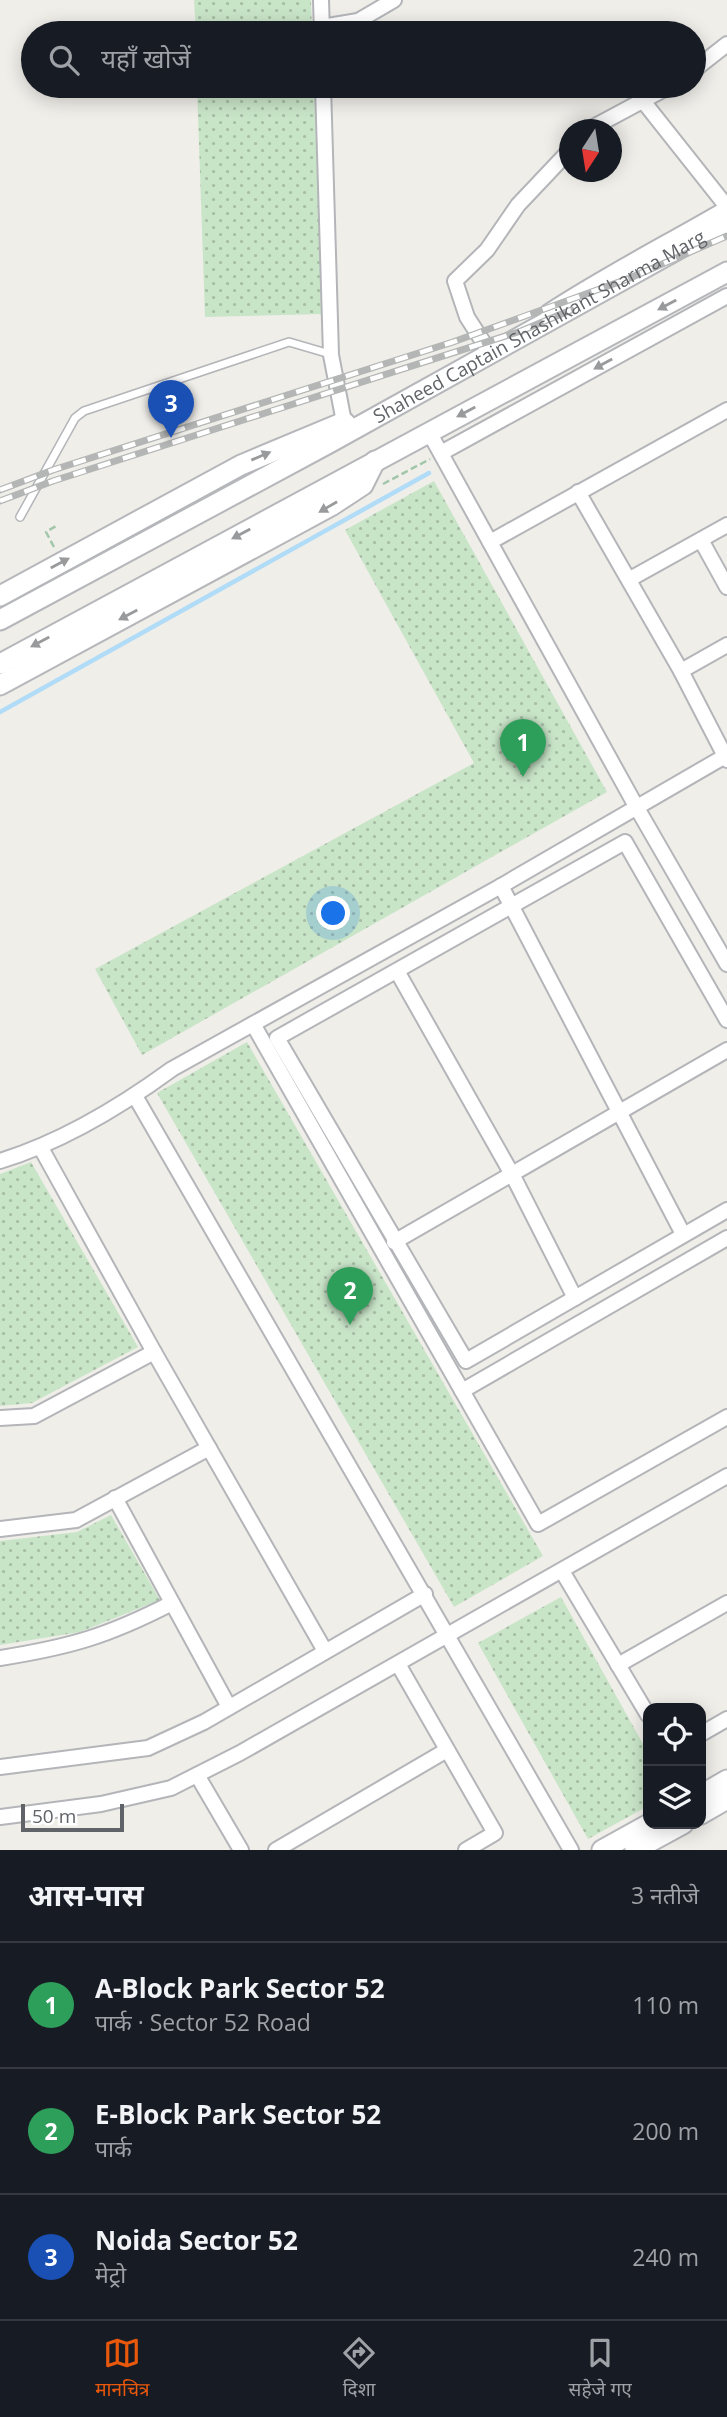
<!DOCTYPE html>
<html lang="hi">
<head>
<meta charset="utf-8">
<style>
	:root { --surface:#171b24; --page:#20242c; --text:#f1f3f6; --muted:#9ea1a6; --line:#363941; --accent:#ea580c }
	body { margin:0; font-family:"Open Sans","Noto Sans Devanagari",sans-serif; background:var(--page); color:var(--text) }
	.controls { position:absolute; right:21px; bottom:21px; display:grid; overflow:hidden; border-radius:14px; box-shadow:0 4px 18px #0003 }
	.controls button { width:63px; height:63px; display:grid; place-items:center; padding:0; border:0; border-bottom:2px solid var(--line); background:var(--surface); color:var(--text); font:35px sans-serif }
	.compass { position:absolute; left:559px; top:119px; width:63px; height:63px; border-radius:50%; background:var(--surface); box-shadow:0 4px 18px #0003; rotate:192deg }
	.scale { position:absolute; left:21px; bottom:18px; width:103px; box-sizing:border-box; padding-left:7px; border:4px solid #606367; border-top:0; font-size:19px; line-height:24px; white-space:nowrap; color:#606367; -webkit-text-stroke:5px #fff; paint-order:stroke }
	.you { position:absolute; left:334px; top:914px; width:24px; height:24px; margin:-18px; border:5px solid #fff; border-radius:50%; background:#1a73e8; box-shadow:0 0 0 10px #1a73e833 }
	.badge { display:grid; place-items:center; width:46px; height:46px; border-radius:50%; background:var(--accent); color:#fff; font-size:23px; font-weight:700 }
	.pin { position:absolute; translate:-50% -58px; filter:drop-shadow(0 2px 4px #0008) }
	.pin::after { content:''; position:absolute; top:37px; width:24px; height:21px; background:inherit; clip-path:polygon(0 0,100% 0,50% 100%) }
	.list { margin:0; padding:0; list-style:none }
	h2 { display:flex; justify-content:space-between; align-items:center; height:91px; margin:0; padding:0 28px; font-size:30px }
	h2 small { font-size:23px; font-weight:400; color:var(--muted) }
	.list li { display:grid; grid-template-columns:46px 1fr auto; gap:21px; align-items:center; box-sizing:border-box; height:126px; padding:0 28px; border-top:2px solid var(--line) }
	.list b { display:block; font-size:26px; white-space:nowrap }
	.list p { margin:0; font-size:23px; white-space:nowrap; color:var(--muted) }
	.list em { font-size:23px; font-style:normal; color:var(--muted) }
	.icon { flex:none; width:38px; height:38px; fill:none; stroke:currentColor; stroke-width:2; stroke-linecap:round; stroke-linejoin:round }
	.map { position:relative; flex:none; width:727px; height:1850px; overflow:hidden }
	.search { position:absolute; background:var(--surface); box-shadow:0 4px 18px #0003; left:21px; right:21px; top:21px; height:77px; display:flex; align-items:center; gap:18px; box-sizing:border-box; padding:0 24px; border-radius:38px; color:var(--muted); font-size:26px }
	.sheet { height:469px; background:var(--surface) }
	nav { display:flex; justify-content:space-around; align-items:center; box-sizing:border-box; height:98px; border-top:2px solid var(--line); background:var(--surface); font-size:19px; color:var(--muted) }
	nav a { display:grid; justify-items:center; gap:4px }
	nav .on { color:var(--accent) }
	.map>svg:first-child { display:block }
	.green { fill:url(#green-dots) }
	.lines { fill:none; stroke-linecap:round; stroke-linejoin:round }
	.stream { stroke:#b1dcf8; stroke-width:4.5 }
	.lane-casing { stroke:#b3b5b9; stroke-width:10 }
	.street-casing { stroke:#b3b5b9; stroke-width:18 }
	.secondary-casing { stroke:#b5b7bb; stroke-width:23 }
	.path { stroke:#a1c6aa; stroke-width:2.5; stroke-dasharray:7 3.5; stroke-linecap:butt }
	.lane { stroke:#fff; stroke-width:7 }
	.street { stroke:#fff; stroke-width:14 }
	.secondary { stroke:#fff; stroke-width:19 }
	.rail-casing { stroke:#b4b5b5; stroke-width:7 }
	.rail { stroke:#fff; stroke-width:4.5; stroke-dasharray:13; stroke-linecap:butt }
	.oneway { fill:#989a9c }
	.labels { text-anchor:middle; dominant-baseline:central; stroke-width:6; stroke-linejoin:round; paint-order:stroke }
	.street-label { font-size:19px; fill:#606367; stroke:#fff }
</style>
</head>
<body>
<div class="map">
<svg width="727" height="1850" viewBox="0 0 727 1850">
	<defs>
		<pattern id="green-dots" width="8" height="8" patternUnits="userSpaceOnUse" patternTransform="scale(1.75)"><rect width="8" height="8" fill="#c9e5c8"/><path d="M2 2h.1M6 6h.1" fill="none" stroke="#a7bda6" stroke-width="1.8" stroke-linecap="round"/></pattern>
	</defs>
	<rect width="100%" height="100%" fill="#f0eee9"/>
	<g class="green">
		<path d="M194,0h117l1,33h-116z"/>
		<path d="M197,86h117l8,228 -117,3z"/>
		<path d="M434,481l173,311 -465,263 -47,-86 379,-206 -129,-233z"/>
		<path d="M247,1042l296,514 -89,51 -297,-514z"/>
		<path d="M31,1162l107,185 -106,56 -32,3v-232z"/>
		<path d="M111,1515l49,85 -80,32 -80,13v-104l77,-9z"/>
		<path d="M561,1597l87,156v53l-60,33 -110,-196z"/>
	</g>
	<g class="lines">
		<path class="stream" d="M0,712l429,-239"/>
		<g class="lane-casing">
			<path id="lane" d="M20,517l55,-99 9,-7 205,-69 41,12"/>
		</g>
		<g class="street-casing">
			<g id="street">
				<path d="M321,0l1,33"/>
				<path d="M322,27l36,-6 36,-21"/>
				<path d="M694,70l33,-26"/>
				<path d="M323,86l8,269 13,67"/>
				<path d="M643,101l84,106"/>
				<path d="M588,130l82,-44"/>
				<path d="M548,312c58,-38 119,-69 179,-104"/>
				<path d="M485,345l-18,-28 -12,-36 32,-31 31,-45 52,-55"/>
				<path d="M429,432l208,376 90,156"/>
				<path d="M441,453l286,-157"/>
				<path d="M578,492l103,179 46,89"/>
				<path d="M701,540l26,47"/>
				<path d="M490,542l237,-132"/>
				<path d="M630,579l97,-54"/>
				<path d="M681,671l46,-26"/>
				<path d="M501,886l182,348"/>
				<path d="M397,971l116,205 62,122"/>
				<path d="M727,1020l-102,-178 -348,196 189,323 261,-151"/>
				<path d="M253,1024l285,500 189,-107"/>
				<path d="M135,1096l436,754"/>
				<path d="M41,1148l113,204 171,299"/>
				<path d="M0,1161c62,-19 120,-54 172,-92l329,-183 226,-131"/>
				<path d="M394,1242l333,-192"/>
				<path d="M462,1391l265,-153"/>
				<path d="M0,1418l34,-2 120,-64"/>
				<path d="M115,1498l114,209"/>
				<path d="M0,1529l76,-9 133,-72"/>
				<path d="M562,1571l86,144"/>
				<path d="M0,1658c70,-11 108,-22 172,-55"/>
				<path d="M398,1664l97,169 -29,17"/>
				<path d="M618,1665l109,-62"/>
				<path d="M701,1734l26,-15"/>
				<path d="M0,1767l148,-19 56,-26 221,-128"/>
				<path d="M197,1775l44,75"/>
				<path d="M0,1817l101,-13 70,-16 69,-35 487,-277"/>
				<path d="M276,1850l171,-100"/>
			</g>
		</g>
		<g class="secondary-casing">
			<g id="secondary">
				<path d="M0,596l241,-131 103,-43 3,3"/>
				<path id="s1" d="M0,620l331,-178 396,-220"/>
				<path d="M0,664l727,-392"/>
				<path d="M0,685l331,-179 32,-21 12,-24"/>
				<path d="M701,1795l26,-15"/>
				<path d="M701,1814l26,-15"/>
				<path d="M602,1850l47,-26"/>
				<path d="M635,1850l48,-26"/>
			</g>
		</g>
		<g class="path">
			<path d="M383,484l47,-25"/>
			<path d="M54,547l-8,-15 10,-6"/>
		</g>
		<use href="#lane" class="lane"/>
		<use href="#street" class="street"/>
		<use href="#secondary" class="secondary"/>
		<g class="rail-casing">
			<g id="rail">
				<path d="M0,490l53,-20 400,-128 177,-64 97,-42"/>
				<path d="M0,501l53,-20 468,-150 50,-21"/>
			</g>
		</g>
		<use href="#rail" class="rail"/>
	</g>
	<defs><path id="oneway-solid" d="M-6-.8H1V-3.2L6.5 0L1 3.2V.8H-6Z" transform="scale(1.75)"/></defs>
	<g class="oneway">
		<use href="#oneway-solid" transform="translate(667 305) rotate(152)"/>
		<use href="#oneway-solid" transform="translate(603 364) rotate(151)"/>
		<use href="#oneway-solid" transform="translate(466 412) rotate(152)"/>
		<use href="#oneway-solid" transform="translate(261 456) rotate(-23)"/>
		<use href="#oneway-solid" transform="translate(328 507) rotate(150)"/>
		<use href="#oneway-solid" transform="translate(241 534) rotate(152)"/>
		<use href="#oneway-solid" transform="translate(60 563) rotate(-28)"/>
		<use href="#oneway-solid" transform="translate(128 615) rotate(152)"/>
		<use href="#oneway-solid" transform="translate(40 642) rotate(152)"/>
	</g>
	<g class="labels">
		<g class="street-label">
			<text stroke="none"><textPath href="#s1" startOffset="614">Shaheed Captain Shashikant Sharma Marg</textPath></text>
		</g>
	</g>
</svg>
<div class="controls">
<button><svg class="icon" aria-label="locate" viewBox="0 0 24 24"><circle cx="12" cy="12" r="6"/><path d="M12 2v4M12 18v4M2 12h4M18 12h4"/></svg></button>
<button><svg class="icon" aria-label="layers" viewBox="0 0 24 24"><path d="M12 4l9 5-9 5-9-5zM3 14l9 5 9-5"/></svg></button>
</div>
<svg class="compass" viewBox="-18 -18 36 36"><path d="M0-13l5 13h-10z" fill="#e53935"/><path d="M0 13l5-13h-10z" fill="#9ea1a6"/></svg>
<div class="scale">50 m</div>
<div class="you"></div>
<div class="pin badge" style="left:523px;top:777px;background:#2e9e5b">1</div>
<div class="pin badge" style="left:350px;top:1325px;background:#2e9e5b">2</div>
<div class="pin badge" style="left:171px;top:438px;background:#1a4fb4">3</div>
<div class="search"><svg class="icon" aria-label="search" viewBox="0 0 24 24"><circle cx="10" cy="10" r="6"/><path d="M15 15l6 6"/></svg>यहाँ खोजें</div>
</div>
<section class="sheet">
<h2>आस-पास<small>3 नतीजे</small></h2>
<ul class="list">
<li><span class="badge" style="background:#2e9e5b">1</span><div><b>A-Block Park Sector 52</b><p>पार्क · Sector 52 Road</p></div><em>110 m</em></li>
<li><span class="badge" style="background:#2e9e5b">2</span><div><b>E-Block Park Sector 52</b><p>पार्क</p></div><em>200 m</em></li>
<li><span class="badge" style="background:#1a4fb4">3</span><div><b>Noida Sector 52</b><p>मेट्रो</p></div><em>240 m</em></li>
</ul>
</section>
<nav>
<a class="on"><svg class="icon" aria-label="map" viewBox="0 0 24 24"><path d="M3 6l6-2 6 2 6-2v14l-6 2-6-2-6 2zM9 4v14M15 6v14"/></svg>मानचित्र</a>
<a><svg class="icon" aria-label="directions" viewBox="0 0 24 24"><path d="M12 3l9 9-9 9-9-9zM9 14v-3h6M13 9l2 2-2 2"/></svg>दिशा</a>
<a><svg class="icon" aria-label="saved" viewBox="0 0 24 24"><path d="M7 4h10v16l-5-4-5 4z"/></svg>सहेजे गए</a>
</nav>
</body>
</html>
